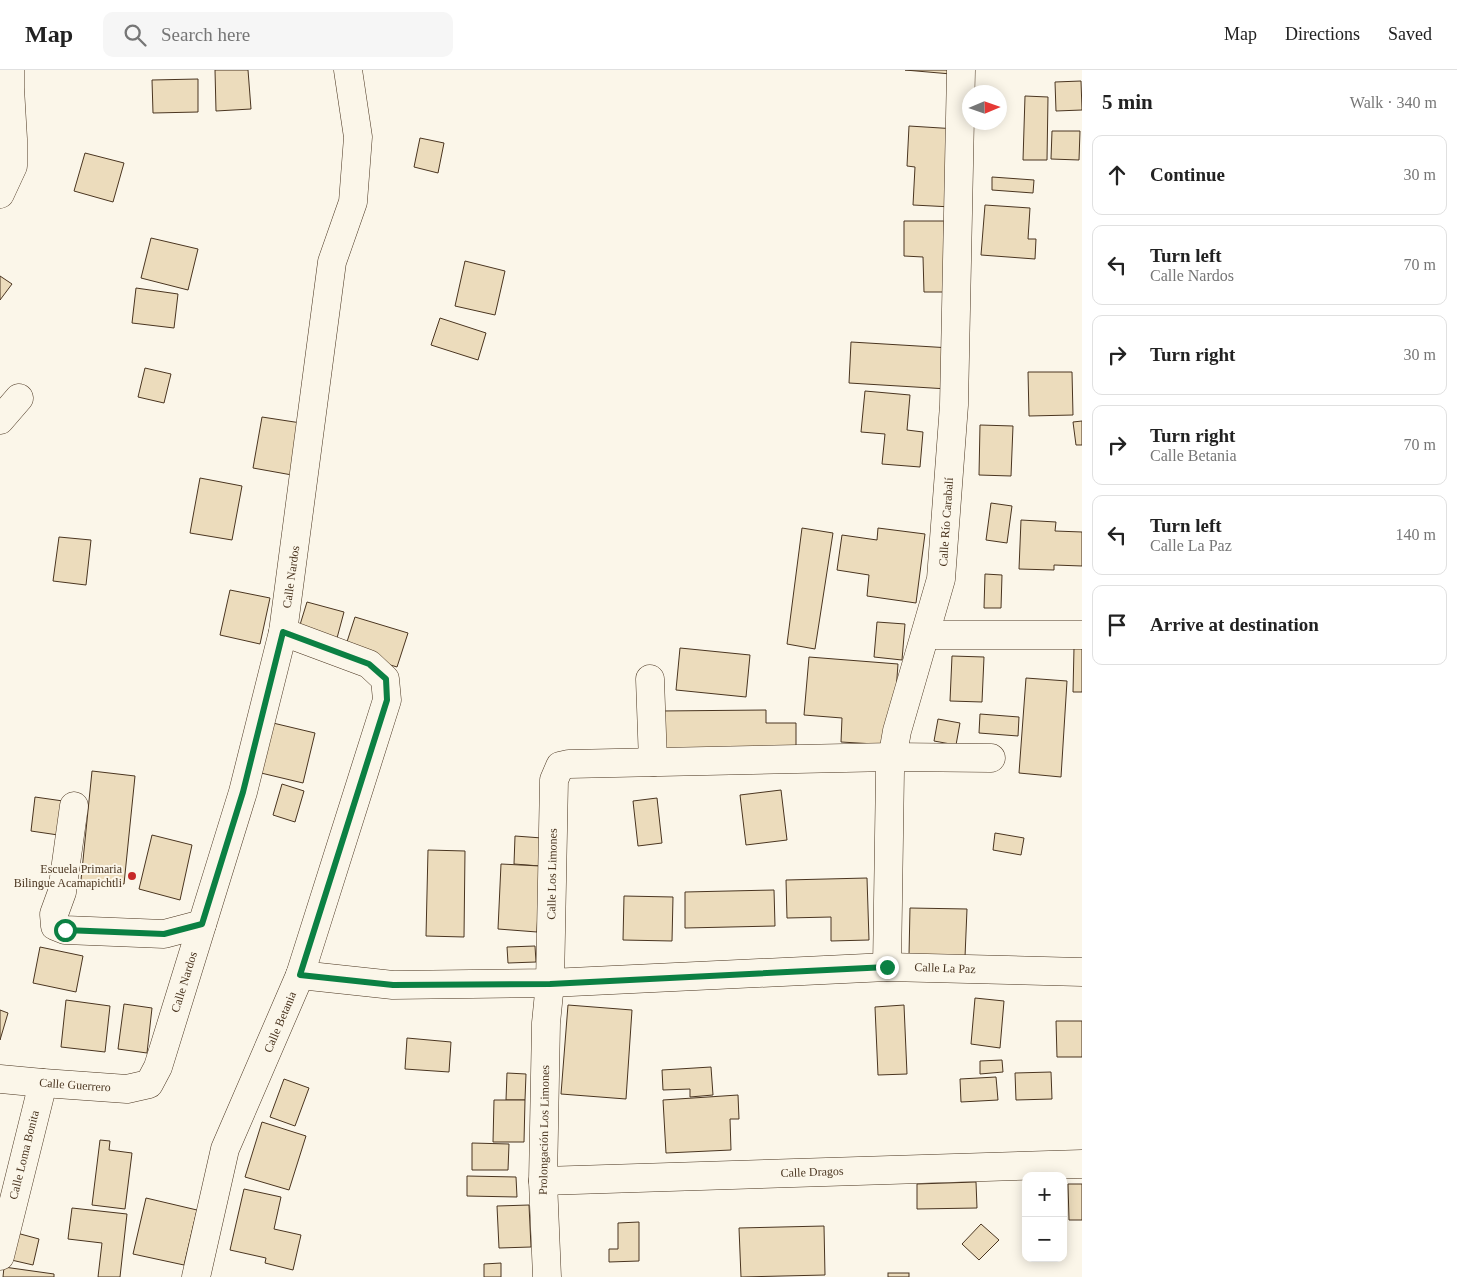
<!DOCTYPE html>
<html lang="en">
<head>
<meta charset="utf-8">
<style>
	:root { --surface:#fff; --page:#f6f6f6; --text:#222; --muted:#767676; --line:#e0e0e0 }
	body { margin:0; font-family:Georgia,serif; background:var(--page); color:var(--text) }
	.controls { position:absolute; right:15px; bottom:15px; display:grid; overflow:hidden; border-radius:10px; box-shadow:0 2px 12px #0003 }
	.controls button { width:45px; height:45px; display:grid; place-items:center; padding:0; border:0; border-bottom:1px solid var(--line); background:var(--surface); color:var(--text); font:25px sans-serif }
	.compass { position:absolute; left:962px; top:15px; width:45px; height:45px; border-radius:50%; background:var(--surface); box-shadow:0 2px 12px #0003; rotate:88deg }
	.stop { position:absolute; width:15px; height:15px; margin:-11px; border:4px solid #0b8043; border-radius:50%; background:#fff }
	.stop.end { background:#0b8043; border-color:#fff; box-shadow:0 1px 5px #0008 }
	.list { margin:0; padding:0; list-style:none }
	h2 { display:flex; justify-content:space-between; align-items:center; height:65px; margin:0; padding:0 20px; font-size:21px }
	h2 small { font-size:16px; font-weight:400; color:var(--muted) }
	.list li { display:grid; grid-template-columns:32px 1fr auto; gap:15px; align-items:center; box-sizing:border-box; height:80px; margin:0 10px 10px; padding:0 10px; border:1px solid var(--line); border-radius:10px }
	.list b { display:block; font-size:19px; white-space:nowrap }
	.list p { margin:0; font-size:16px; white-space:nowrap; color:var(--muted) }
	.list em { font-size:16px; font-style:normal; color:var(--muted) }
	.icon { flex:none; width:28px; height:28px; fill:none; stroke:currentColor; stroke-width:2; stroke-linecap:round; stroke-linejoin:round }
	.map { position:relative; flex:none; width:1082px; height:1207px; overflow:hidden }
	header { display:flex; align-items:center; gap:30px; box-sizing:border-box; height:70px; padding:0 25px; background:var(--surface); border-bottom:1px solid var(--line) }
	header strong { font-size:24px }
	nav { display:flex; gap:28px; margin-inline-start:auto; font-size:18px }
	.search { width:350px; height:45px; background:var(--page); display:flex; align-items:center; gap:12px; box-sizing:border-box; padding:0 18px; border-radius:10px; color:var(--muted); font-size:19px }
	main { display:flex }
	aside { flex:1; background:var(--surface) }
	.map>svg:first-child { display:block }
	.building { fill:#ecdcbc; stroke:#4a3520 }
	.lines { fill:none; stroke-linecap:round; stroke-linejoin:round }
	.minor-casing { stroke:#4a3520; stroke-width:29 }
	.minor { stroke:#fbf6e9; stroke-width:28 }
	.route { stroke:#0b8043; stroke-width:6 }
	.poi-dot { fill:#c62828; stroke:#fbf6e9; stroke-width:2 }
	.labels { text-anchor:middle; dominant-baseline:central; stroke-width:4; stroke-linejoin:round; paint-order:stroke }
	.street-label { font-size:12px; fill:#4a3520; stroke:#fbf6e9 }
	.poi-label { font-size:12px; fill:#4a3520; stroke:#fbf6e9; text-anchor:end }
</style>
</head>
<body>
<header>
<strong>Map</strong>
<div class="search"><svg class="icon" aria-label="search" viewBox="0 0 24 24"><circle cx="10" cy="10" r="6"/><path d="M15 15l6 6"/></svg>Search here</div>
<nav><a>Map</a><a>Directions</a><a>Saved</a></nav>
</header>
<main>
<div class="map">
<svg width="1082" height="1207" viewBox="0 0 1082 1207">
	<rect width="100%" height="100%" fill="#fbf6e9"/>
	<g class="building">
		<path d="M215,0h33l3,39 -35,2z"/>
		<path d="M905,0h46v4z"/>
		<path d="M198,9v33l-45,1 -1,-33z"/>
		<path d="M1081,11l1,29 -26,1 -1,-29z"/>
		<path d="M1025,26l23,1 -1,63h-24z"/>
		<path d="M909,56l48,3 -5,78 -39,-2 2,-38 -8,-1z"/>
		<path d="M1052,61h28l-1,29 -28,-1z"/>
		<path d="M420,68l24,5 -6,30 -24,-6z"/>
		<path d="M85,83l39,10 -11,39 -39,-11z"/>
		<path d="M992,107l42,3 -1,13 -41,-3z"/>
		<path d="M985,135l45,3 -2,31h8l-1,20 -54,-4z"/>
		<path d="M904,151h40v71h-20l-1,-35 -19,-1z"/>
		<path d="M151,168l47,11 -10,41 -47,-12z"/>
		<path d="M465,191l40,10 -10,44 -40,-9z"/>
		<path d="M0,206l12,8 -12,16z"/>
		<path d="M136,218l42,6 -4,34 -42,-5z"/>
		<path d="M440,248l46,15 -8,27 -47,-15z"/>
		<path d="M851,272l100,6 -3,41 -99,-6z"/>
		<path d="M145,298l26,6 -7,29 -26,-6z"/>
		<path d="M1028,302h44l1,43 -44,1z"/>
		<path d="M865,321l45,4 -3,35 16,2 -3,35 -38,-3 3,-30 -24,-2z"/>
		<path d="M262,347l39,6 -9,52 -39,-7z"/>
		<path d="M1082,351v24h-6l-3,-23z"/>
		<path d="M980,355l33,1 -2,50 -32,-1z"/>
		<path d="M200,408l42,8 -10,54 -42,-7z"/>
		<path d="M991,433l21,3 -5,37 -21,-3z"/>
		<path d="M1021,450l35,2 -1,9 27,1v34l-28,-1v5l-35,-1z"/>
		<path d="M802,458l31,5 -18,116 -28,-5z"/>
		<path d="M878,458l47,6 -9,69 -49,-7 2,-21 -32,-5 5,-35 35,5z"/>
		<path d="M59,467l32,3 -5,45 -33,-4z"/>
		<path d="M985,504l17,1 -1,33h-17z"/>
		<path d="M230,520l40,8 -10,46 -40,-9z"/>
		<path d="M307,532l37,10 -7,26 -38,-10z"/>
		<path d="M355,547l53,16 -11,34 -53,-16z"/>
		<path d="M877,552l28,2 -3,36 -28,-3z"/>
		<path d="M680,578l70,7 -4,42 -70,-7z"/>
		<path d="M1074,578h8v44h-9z"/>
		<path d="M952,586l32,1 -2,45 -32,-1z"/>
		<path d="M809,587l89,7 -6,81 -51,-3 1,-24 -38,-3z"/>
		<path d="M1026,608l41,3 -6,96 -42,-4z"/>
		<path d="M766,640v13h30v31l-136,1v-44z"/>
		<path d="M980,644l39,3 -1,19 -39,-3z"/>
		<path d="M938,649l22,4 -4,22 -22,-4z"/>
		<path d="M273,653l42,10 -12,50 -42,-10z"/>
		<path d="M92,701l43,5 -11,108 -43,-4z"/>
		<path d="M282,714l22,7 -9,31 -22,-7z"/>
		<path d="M781,720l6,50 -41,5 -6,-50z"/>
		<path d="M35,727l35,5 -5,34 -34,-5z"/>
		<path d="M657,728l5,45 -24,3 -5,-45z"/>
		<path d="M995,763l29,5 -3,17 -28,-5z"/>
		<path d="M152,765l40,10 -12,55 -41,-11z"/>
		<path d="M515,766l27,2 -2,28 -26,-2z"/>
		<path d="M428,780l37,1 -1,86 -38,-1z"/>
		<path d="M501,794l39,2 -3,66 -39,-3z"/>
		<path d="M867,808l2,62 -38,1v-24l-44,1 -1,-38z"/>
		<path d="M774,820l1,36 -90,2v-36z"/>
		<path d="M624,826l49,1 -1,44 -49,-1z"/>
		<path d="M910,838l57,1 -2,48 -56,-2z"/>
		<path d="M535,876l1,16 -28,1 -1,-16z"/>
		<path d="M40,877l43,9 -7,36 -43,-9z"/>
		<path d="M975,928l29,3 -4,47 -29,-4z"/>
		<path d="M66,930l44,6 -5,46 -44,-5z"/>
		<path d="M124,934l28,4 -5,45 -29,-4z"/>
		<path d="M568,935l64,5 -6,89 -65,-5z"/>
		<path d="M904,935l3,69 -29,1 -3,-68z"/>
		<path d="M0,940l8,3 -8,27z"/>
		<path d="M1056,951h26v36h-25z"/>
		<path d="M407,968l44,4 -2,30 -44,-3z"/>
		<path d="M1002,990l1,12 -23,2v-13z"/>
		<path d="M711,997l2,28 -23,2v-8l-27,1 -1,-20z"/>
		<path d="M1051,1002l1,27 -36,1 -1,-27z"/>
		<path d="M507,1003l19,1 -1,26h-19z"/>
		<path d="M996,1007l2,23 -37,2 -1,-23z"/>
		<path d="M284,1009l25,9 -14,38 -25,-9z"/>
		<path d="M738,1025l1,24h-9l1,31 -65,3 -3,-53z"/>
		<path d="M494,1030h31l-1,42h-31z"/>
		<path d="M262,1052l44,14 -17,54 -44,-13z"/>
		<path d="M100,1070l10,1 -1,9 23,3 -7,56 -33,-4z"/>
		<path d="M472,1073l37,1 -1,26h-36z"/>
		<path d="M467,1106l49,1 1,20 -50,-1z"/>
		<path d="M976,1112l1,26 -60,1v-25z"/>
		<path d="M1068,1114h14v36h-13z"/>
		<path d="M244,1119l37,8 -7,32 27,6 -8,35 -28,-7 1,-5 -36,-8z"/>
		<path d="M146,1128l51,12 -13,55 -51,-11z"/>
		<path d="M529,1135l2,42 -32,1 -2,-42z"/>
		<path d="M72,1138l55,6 -7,63h-22l4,-34 -34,-4z"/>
		<path d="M639,1152v39l-30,1v-13h9v-26z"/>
		<path d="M981,1154l18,16 -20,20 -17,-16z"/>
		<path d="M824,1156l1,49 -84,2 -2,-49z"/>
		<path d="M13,1162l26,7 -6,26 -26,-6z"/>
		<path d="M501,1193v14h-17v-13z"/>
		<path d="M4,1197l50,7v3h-51z"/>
		<rect x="888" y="1203" width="21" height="4"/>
	</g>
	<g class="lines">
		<g class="minor-casing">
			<g id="minor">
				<path d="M0,124l13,-28v-27l-3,-51v-18"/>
				<path d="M0,350l19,-22"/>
				<path d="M926,565h156"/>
				<path d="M650,609l3,83"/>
				<path d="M74,736l-12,86 -8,22 1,12 10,4 99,4 38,-10"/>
				<path d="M887,897l3,-196 7,-40 44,-152 13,-174 7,-335"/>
				<path d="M300,905l93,10 157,-2 337,-16 195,5"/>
				<path d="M0,1009l43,4 84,6 22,-5 9,-17 85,-275 40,-160 49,-370 21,-60 5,-65 -10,-67"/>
				<path d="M543,1111l539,-17"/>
				<path d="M0,1186l43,-173"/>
				<path d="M196,1207l29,-128 75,-174 87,-275 -2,-21 -16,-15 -86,-32"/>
				<path d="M547,1207l-4,-96 3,-158 4,-40 4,-203 6,-14 9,-2 323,-7 99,1"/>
			</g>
		</g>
		<use href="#minor" class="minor"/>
	</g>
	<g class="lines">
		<path class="route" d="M65,860l99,4 38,-10 41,-132 40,-160 86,32 17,15 1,21 -87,275 93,10 157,-1 337,-17"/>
	</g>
	<circle class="poi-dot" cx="132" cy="806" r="5"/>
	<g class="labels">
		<g class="street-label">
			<text transform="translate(946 452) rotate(-86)">Calle Río Carabalí</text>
			<text transform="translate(291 507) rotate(-82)">Calle Nardos</text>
			<text transform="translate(552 804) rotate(-89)">Calle Los Limones</text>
			<text transform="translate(945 898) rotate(2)">Calle La Paz</text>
			<text transform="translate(184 912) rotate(-73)">Calle Nardos</text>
			<text transform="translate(280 952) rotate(-67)">Calle Betania</text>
			<text transform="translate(75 1015) rotate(4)">Calle Guerrero</text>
			<text transform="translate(544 1060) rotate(-89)">Prolongación Los Limones</text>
			<text transform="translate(24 1085) rotate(-76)">Calle Loma Bonita</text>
			<text transform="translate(812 1102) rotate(-2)">Calle Dragos</text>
		</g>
		<g class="poi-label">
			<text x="122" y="799">Escuela Primaria<tspan x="122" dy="14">Bilingue Acamapichtli</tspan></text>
		</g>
	</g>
</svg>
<div class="controls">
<button>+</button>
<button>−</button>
</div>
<svg class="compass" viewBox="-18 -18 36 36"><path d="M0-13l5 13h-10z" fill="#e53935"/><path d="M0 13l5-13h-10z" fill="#767676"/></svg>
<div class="stop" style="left:65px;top:860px"></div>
<div class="stop end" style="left:887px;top:897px"></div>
</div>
<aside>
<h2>5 min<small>Walk · 340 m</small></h2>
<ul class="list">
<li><svg class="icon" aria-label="ahead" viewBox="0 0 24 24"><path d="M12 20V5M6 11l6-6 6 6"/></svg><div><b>Continue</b></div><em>30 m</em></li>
<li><svg class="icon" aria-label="left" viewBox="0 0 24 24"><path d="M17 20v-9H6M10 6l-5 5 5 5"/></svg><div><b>Turn left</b><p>Calle Nardos</p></div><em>70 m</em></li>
<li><svg class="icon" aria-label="right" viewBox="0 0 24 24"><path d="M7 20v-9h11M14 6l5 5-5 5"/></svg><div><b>Turn right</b></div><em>30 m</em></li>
<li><svg class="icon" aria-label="right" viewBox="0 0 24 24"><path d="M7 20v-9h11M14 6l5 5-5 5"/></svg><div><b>Turn right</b><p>Calle Betania</p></div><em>70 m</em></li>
<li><svg class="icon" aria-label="left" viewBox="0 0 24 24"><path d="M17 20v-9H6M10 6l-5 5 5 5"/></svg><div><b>Turn left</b><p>Calle La Paz</p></div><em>140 m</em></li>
<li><svg class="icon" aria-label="arrive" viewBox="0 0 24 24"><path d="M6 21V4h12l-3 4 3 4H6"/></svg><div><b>Arrive at destination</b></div></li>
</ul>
</aside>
</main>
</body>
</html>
